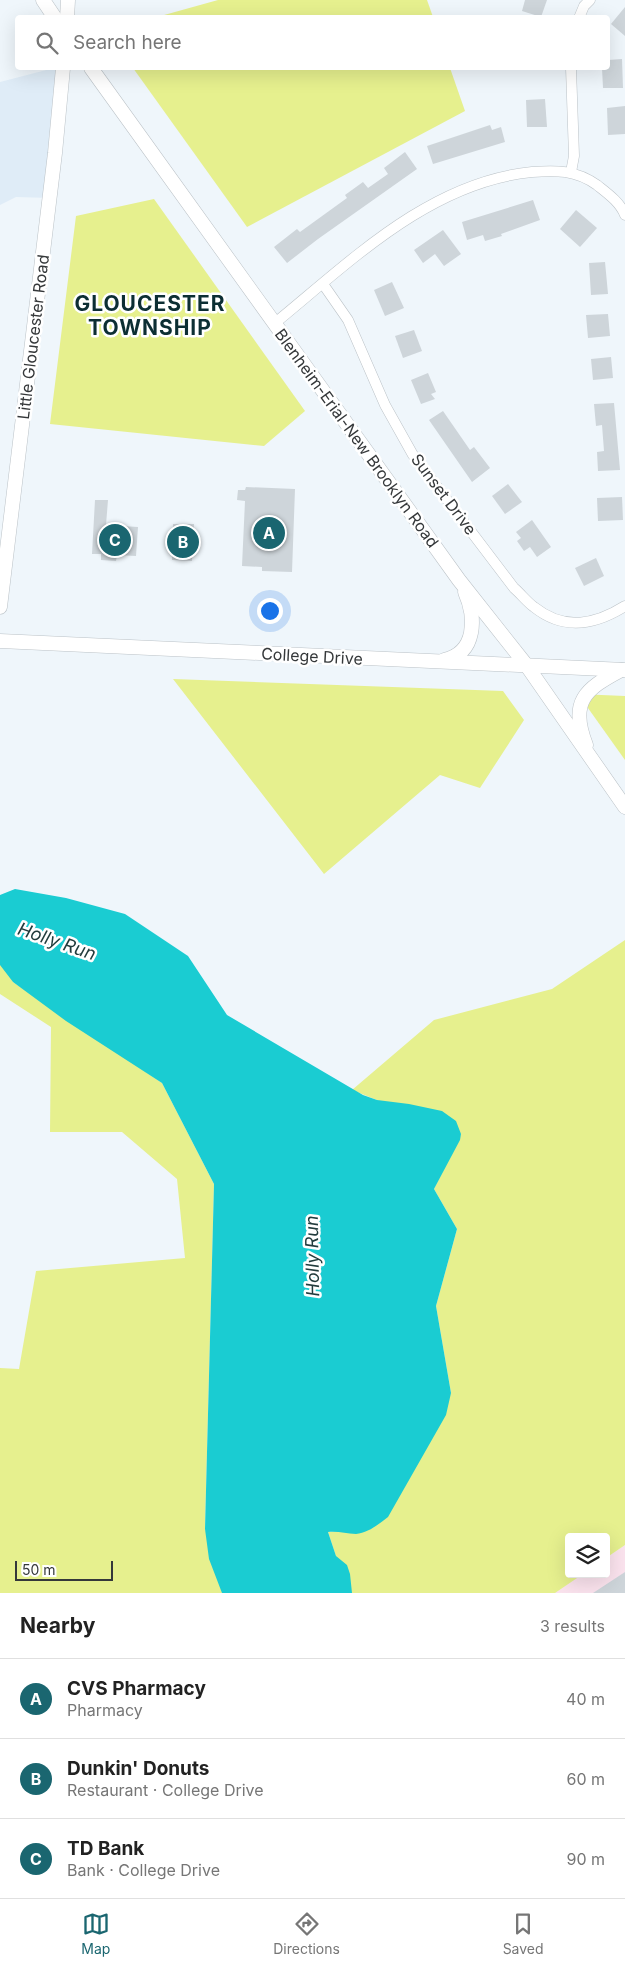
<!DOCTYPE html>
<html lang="en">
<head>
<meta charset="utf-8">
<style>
	:root { --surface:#fff; --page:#f2f2f2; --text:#222; --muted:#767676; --line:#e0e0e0; --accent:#1a6670 }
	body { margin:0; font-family:Inter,sans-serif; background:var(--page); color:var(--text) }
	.controls { position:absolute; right:15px; bottom:15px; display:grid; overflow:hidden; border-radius:5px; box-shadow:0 5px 20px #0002 }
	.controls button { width:45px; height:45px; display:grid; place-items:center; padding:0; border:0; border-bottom:1px solid var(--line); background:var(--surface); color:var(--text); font:25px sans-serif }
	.scale { position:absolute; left:15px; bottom:12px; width:98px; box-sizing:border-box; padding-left:5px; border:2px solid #35383a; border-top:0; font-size:14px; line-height:18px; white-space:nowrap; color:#35383a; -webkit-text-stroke:4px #fff; paint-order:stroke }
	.you { position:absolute; left:269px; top:610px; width:18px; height:18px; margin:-12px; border:4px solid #fff; border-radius:50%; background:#1a73e8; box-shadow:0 0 0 8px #1a73e833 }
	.badge { display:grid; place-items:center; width:32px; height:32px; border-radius:50%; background:var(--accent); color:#fff; font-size:16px; font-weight:700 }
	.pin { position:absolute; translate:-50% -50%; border:2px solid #fff; box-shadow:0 1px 5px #0006 }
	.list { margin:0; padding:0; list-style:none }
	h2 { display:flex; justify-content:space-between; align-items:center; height:65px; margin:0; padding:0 20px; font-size:21px }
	h2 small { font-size:16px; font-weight:400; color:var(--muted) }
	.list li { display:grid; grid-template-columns:32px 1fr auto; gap:15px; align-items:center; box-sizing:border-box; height:80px; padding:0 20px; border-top:1px solid var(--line) }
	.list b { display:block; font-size:19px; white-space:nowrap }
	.list p { margin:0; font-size:16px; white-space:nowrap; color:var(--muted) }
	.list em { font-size:16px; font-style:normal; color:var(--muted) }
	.icon { flex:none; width:28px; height:28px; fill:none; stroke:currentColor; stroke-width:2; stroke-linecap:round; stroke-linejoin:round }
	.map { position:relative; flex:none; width:625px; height:1593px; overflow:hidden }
	.search { position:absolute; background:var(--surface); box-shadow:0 5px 20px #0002; left:15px; right:15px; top:15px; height:55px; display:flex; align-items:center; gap:12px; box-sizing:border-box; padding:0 18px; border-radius:5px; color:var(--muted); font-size:19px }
	.sheet { height:305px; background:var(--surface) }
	nav { display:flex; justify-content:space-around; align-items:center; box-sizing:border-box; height:70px; border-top:1px solid var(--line); background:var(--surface); font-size:14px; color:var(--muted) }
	nav a { display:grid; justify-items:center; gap:2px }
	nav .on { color:var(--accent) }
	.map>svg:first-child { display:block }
	.built { fill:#dfecf7 }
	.industrial { fill:#fbe3ee }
	.green { fill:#e6f08e }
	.water { fill:#1accd2 }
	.building { fill:#ced5da }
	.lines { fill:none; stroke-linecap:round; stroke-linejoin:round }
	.street-casing { stroke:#bbc2c7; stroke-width:11 }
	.secondary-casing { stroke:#bbc2c7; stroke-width:15 }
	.street { stroke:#fff; stroke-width:10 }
	.secondary { stroke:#fff; stroke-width:14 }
	.labels { text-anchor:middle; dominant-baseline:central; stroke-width:5; stroke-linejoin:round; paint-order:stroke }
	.street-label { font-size:16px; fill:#35383a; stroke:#fff }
	.water-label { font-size:18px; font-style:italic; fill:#223c3d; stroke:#fff }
	.district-label { font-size:21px; font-weight:bold; letter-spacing:1px; fill:#0c2e33; stroke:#fff }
</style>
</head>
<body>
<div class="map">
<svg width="625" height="1593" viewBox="0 0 625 1593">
	<rect width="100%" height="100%" fill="#eff6fb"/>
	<path class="built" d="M54,68h9l-13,130 -34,-1 -16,8v-123z"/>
	<path class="industrial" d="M625,1545v48h-70l27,-19h24v-16z"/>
	<g class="green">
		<path d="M218,0h209l6,17h-276z"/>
		<path d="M133,68h317l15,43 -218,116z"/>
		<path d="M154,199l151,212 -41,35 -214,-22 26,-208z"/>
		<path d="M173,679l330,12 21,29 -44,68 -40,-13 -116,99z"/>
		<path d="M578,694l47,2v64z"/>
		<path d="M625,940v605l-19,13v-21h-37v37h14l-28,19h-207l-20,-61 45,-4 78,-135 -15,-87 21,-77 -23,-40 27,-55 -109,-44 82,-70 118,-31z"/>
		<path d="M0,951l13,31 149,101 52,101 -9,345 27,64h-232v-225l19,1 17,-98 149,-13 -8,-79 -55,-47h-72l1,-105 -51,-33z"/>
	</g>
	<path class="water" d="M15,889l51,9 59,16 63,42 39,59 136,80 14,5 32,4 33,7 14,10 5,13 -1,6 -26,49 23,40 -21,77 15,87 -5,22 -58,102c-9,7 -20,16 -32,17 -10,0 -17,-3 -28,-2l8,24 11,9 3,9 2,19h-130l-13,-34 -4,-30 9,-345 -52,-101 -96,-62 -53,-39 -13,-17v-70z"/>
	<g class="building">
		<path d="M525,0h22l-6,17 -19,-6z"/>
		<path d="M625,7v29l-14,-12z"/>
		<path d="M622,59l1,29h-20l-1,-20h6v-8z"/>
		<path d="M545,99l2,28h-20l-1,-27z"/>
		<path d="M625,106v28l-17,1 -1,-27z"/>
		<path d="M490,125l2,5 9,-3 4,15 -72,22 -6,-18z"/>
		<path d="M405,152l12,17 -99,70 -31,24 -13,-16 23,-18 3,3 47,-34 -2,-3 18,-13 5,6 20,-14 -4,-6z"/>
		<path d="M533,200l7,20 -39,14 1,2 -17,5 -2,-6 -16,5 -5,-18z"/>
		<path d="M576,210l21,18 -17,19 -20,-18z"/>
		<path d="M443,230l18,24 -17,12 -9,-12 -12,9 -9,-13z"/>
		<path d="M605,262l3,32 -17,1 -2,-32z"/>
		<path d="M392,282l12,26 -19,8 -11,-26z"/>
		<path d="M608,314l2,22 -22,2 -2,-23z"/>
		<path d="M414,330l8,21 -19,7 -8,-22z"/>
		<path d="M611,357l2,21 -20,2 -2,-21z"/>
		<path d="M428,373l8,19 -5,2 4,5 -14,5 -10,-24z"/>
		<path d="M614,403l6,67 -22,1 -1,-19 7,-1 -2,-26 -6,1 -2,-22z"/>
		<path d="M443,411l27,39 4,-3 16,21 -18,14 -43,-62z"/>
		<path d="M508,484l14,18 -17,12 -13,-18z"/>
		<path d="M246,487l49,2 -3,83 -30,-1v-4l-20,-1 3,-65 -8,-1 1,-10h7z"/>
		<path d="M622,497l1,23 -25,1 -1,-23z"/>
		<path d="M95,500h13l-2,25 32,2 -2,29 -19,-1 -1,6 -15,-1v-6h-9z"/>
		<path d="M532,520l19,27 -14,10 -7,-10 -6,4 -7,-10 4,-3 -5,-6z"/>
		<path d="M173,524h21l-2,37 -20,-1z"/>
		<path d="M596,558l8,18 -20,10 -9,-18z"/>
		<path d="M625,1572v21h-32z"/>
	</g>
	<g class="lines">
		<g class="street-casing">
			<g id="street">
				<path d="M579,18l5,-12 6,-6"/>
				<path d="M571,68l3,88 -3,16"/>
				<path d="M323,284l25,36 37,85 28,50 101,133c7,6 13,14 20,19 30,24 61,18 91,-1"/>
				<path d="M275,323c76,-62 155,-141 257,-151 24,-2 44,-2 65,13 10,8 23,17 28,30"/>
			</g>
		</g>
		<g class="secondary-casing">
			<g id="secondary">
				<path d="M43,0l12,18"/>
				<path d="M67,18l1,-18"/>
				<path d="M91,68l368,512 68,86 98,141"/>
				<path d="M0,607l55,-454 8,-85"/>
				<path d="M0,641l625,29"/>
				<path d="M444,660c33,-7 32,-43 21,-68"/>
				<path d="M586,745c-17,-43 -1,-56 35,-75"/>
			</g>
		</g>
		<use href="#street" class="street"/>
		<use href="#secondary" class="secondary"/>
	</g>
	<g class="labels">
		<g class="street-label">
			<text transform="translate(33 337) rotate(-83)">Little Gloucester Road</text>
			<text transform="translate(357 438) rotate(54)">Blenheim-Erial-New Brooklyn Road</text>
			<text transform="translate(444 494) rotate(53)">Sunset Drive</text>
			<text transform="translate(312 656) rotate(3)">College Drive</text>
		</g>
		<g class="water-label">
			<text transform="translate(57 941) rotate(19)">Holly Run</text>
			<text transform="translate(312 1256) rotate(-91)">Holly Run</text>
		</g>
		<g class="district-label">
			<text x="150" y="303">GLOUCESTER<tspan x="150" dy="24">TOWNSHIP</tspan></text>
		</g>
	</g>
</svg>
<div class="controls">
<button><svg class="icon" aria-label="layers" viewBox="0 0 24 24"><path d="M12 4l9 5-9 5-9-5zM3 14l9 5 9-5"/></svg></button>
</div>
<div class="scale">50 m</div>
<div class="you"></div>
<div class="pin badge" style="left:269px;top:533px">A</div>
<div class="pin badge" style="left:183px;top:542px">B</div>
<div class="pin badge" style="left:115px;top:540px">C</div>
<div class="search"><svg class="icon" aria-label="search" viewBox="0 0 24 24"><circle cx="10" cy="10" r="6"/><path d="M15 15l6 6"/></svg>Search here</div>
</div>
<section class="sheet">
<h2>Nearby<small>3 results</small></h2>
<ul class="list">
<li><span class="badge">A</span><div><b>CVS Pharmacy</b><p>Pharmacy</p></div><em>40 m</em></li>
<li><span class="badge">B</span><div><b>Dunkin' Donuts</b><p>Restaurant · College Drive</p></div><em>60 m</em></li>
<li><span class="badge">C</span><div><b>TD Bank</b><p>Bank · College Drive</p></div><em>90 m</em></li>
</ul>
</section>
<nav>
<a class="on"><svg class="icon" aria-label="map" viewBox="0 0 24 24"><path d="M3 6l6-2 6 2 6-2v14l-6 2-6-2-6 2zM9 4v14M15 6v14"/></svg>Map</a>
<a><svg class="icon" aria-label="directions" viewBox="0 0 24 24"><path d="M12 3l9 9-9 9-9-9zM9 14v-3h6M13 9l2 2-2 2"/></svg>Directions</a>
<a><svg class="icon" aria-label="saved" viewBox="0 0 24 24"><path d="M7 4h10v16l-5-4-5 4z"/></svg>Saved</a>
</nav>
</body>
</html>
